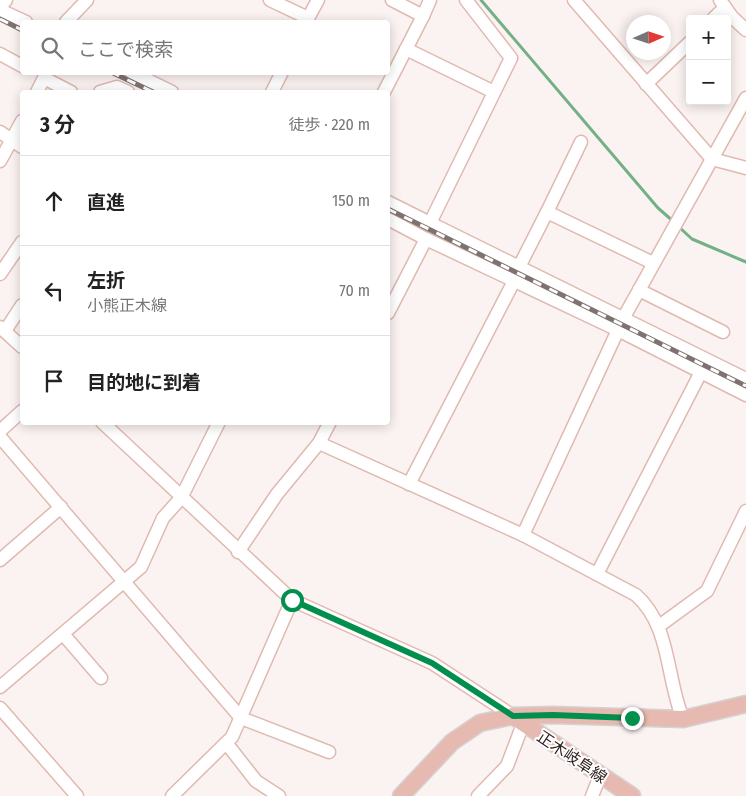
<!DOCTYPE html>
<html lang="ja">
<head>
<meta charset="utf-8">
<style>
	:root { --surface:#fff; --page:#f6f6f6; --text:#222; --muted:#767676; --line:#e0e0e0 }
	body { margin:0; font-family:"Fira Sans Condensed","Noto Sans JP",sans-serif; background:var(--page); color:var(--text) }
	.controls { position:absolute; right:15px; top:15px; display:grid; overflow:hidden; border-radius:5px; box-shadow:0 2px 12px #0003 }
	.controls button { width:45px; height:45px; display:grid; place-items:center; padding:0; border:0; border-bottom:1px solid var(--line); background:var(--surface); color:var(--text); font:25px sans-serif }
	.compass { position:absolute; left:626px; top:15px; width:45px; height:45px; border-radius:50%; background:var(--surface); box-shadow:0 2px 12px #0003; rotate:87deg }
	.stop { position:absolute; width:15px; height:15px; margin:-11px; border:4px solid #028f4e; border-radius:50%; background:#fff }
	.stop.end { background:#028f4e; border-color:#fff; box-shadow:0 1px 5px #0008 }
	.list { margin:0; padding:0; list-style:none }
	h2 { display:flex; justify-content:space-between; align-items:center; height:65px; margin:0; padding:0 20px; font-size:21px }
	h2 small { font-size:16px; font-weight:400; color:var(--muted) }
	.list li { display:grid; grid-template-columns:32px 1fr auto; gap:15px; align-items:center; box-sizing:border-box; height:90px; padding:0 20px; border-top:1px solid var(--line) }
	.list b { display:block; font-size:19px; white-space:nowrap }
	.list p { margin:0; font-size:16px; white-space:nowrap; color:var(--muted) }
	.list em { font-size:16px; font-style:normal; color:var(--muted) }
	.icon { flex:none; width:28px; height:28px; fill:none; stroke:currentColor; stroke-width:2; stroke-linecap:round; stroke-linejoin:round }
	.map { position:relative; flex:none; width:746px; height:796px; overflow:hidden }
	.search { position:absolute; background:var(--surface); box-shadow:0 2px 12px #0003; left:20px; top:20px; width:370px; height:55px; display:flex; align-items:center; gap:12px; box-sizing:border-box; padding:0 18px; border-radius:5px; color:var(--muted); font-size:19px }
	.panel { position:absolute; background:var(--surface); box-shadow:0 2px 12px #0003; left:20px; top:90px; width:370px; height:335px; border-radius:5px }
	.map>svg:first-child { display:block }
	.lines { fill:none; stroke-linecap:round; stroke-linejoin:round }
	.stream { stroke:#74b087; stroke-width:3 }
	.minor-casing { stroke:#e0b9b1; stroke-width:15 }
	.major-casing { stroke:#d5d2d2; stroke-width:19 }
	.minor { stroke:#fff; stroke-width:12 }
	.major { stroke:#e6bab1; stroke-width:16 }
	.rail-casing { stroke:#7f7371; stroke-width:5 }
	.rail { stroke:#fff; stroke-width:3; stroke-dasharray:9; stroke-linecap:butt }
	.route { stroke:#028f4e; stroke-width:6 }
	.labels { text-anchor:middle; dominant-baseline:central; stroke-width:4; stroke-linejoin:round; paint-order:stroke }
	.street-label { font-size:16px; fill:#2e1f1c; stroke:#fff }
</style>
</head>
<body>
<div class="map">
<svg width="746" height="796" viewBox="0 0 746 796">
	<rect width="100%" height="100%" fill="#fbf3f1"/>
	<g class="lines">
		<g class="stream">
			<path d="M481,0l177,208 16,14"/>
			<path d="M679,227l13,12 54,23"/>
		</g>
		<g class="minor-casing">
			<g id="minor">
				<path d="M270,0l38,18"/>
				<path d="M466,0l45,58 -81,165 316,156"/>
				<path d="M574,0l138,159 34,9"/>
				<path d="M720,0l12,17 14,13"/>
				<path d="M0,8l6,-8"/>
				<path d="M0,10l26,12"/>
				<path d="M423,16l7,-16"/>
				<path d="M713,19l12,-12"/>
				<path d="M66,22l21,-22"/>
				<path d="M306,22l12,-22"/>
				<path d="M406,49l88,43"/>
				<path d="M0,54l22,12"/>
				<path d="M131,72l41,20"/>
				<path d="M646,84l44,-42"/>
				<path d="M37,92l7,-14 27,14"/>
				<path d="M100,92l17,-5 11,5"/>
				<path d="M272,92l10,-20"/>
				<path d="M384,92l39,-76 -31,-16"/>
				<path d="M0,132l22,15"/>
				<path d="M0,161l22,-40"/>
				<path d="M388,202l42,21"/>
				<path d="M547,212l34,-70"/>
				<path d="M388,219l38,20 -38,74"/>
				<path d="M426,239l192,91 128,65"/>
				<path d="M519,267l28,-55 106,51"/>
				<path d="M0,274l22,-32"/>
				<path d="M639,290l84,42"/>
				<path d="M0,327l22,20"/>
				<path d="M5,331l17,-26"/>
				<path d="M102,422l190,178 140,63 81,53"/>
				<path d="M0,431l22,-20"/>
				<path d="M0,437l241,281 88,34"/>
				<path d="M319,443l204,92 113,60c35,31 30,83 47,124"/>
				<path d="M409,484l105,-203"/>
				<path d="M523,535l101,-218 122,-219"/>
				<path d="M238,552l39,-58 42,-51 11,-21"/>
				<path d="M0,560l61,-53"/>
				<path d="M597,574l104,-202"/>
				<path d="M659,626l48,-35 39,-80"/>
				<path d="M63,634l38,44"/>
				<path d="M0,687l141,-120 22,-49 18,-20 38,-76"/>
				<path d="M0,708l77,88"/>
				<path d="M227,744l29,37 23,15"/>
				<path d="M172,796l60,-59 60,-137"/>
				<path d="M478,796l29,-30 16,-42"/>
				<path d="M592,796l8,-20"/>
			</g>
		</g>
		<g class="major-casing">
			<g id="major">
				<path d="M513,716l119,80"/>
				<path d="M401,796l51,-54 28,-19 33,-7 40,-1 130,4 63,-15"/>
			</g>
		</g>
		<use href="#minor" class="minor"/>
		<use href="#major" class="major"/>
		<g class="rail-casing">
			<g id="rail">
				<path d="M0,19l22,11"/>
				<path d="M111,72l42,20"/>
				<path d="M388,209l358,177"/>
			</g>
		</g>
		<use href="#rail" class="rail"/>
	</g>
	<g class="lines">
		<path class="route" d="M292,600l140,63 81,53 40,-1 79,3"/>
	</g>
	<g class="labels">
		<g class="street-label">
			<text transform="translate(572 757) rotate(34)">正木岐阜線</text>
		</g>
	</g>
</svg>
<div class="controls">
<button>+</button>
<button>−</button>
</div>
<svg class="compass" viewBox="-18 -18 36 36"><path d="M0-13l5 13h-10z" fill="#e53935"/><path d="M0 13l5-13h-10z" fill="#767676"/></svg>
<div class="stop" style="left:292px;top:600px"></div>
<div class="stop end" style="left:632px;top:718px"></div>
<div class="search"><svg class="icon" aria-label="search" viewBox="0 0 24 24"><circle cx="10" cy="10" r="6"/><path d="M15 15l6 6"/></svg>ここで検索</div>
<section class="panel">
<h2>3 分<small>徒歩 · 220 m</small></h2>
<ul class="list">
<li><svg class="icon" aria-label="ahead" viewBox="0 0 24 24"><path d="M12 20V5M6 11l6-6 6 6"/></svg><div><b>直進</b></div><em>150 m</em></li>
<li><svg class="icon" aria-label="left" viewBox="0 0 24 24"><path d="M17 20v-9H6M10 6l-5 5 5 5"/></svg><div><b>左折</b><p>小熊正木線</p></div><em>70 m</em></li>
<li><svg class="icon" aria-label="arrive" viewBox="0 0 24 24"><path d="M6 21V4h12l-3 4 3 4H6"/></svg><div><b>目的地に到着</b></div></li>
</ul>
</section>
</div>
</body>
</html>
